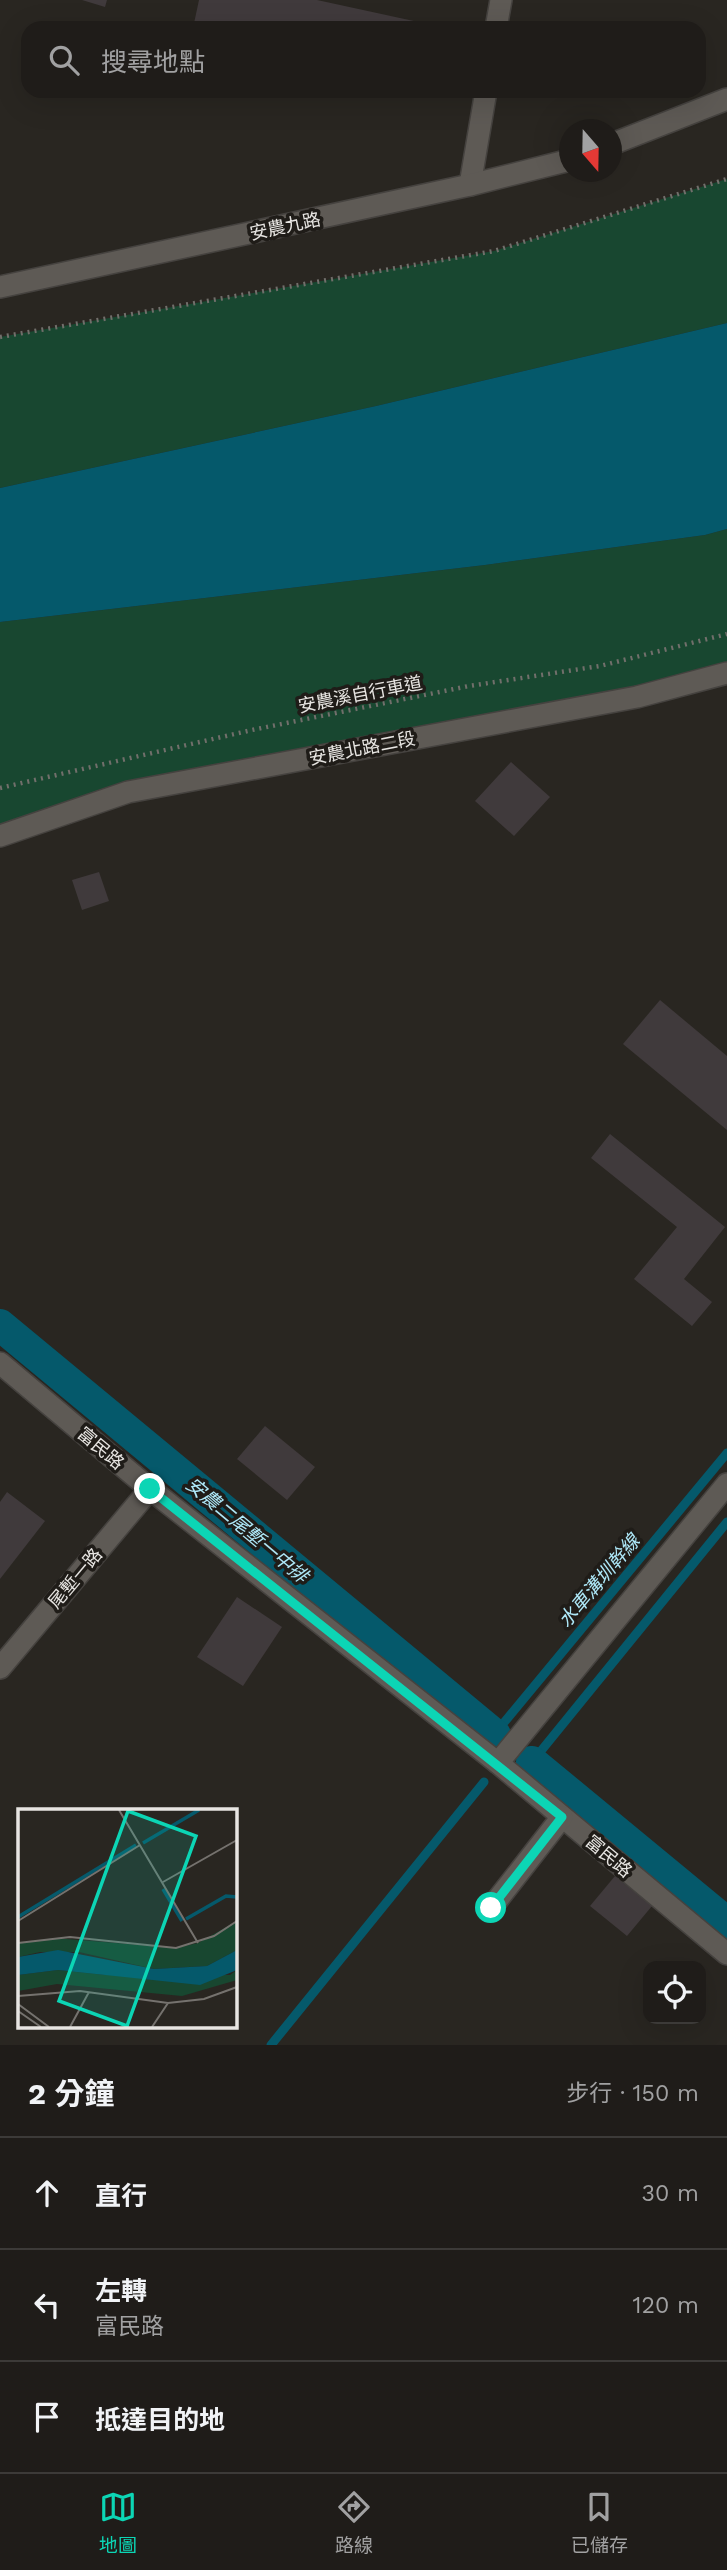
<!DOCTYPE html>
<html lang="zh-TW">
<head>
<meta charset="utf-8">
<style>
	:root { --surface:#1f1c19; --page:#272522; --text:#f1f3f6; --muted:#a1a1a2; --line:#3c3a38; --accent:#0cd5b5 }
	body { margin:0; font-family:"Work Sans","Noto Sans TC",sans-serif; background:var(--page); color:var(--text) }
	.controls { position:absolute; right:21px; bottom:21px; display:grid; overflow:hidden; border-radius:14px; box-shadow:0 7px 28px #0002 }
	.controls button { width:63px; height:63px; display:grid; place-items:center; padding:0; border:0; border-bottom:2px solid var(--line); background:var(--surface); color:var(--text); font:35px sans-serif }
	.compass { position:absolute; left:559px; top:119px; width:63px; height:63px; border-radius:50%; background:var(--surface); box-shadow:0 7px 28px #0002; rotate:160deg }
	.stop { position:absolute; width:21px; height:21px; margin:-16px; border:5px solid #0cd5b5; border-radius:50%; background:#fff }
	.stop.end { background:#0cd5b5; border-color:#fff; box-shadow:0 2px 7px #0008 }
	.list { margin:0; padding:0; list-style:none }
	h2 { display:flex; justify-content:space-between; align-items:center; height:91px; margin:0; padding:0 28px; font-size:30px }
	h2 small { font-size:23px; font-weight:400; color:var(--muted) }
	.list li { display:grid; grid-template-columns:46px 1fr auto; gap:21px; align-items:center; box-sizing:border-box; height:112px; padding:0 28px; border-top:2px solid var(--line) }
	.list b { display:block; font-size:26px; white-space:nowrap }
	.list p { margin:0; font-size:23px; white-space:nowrap; color:var(--muted) }
	.list em { font-size:23px; font-style:normal; color:var(--muted) }
	.icon { flex:none; width:38px; height:38px; fill:none; stroke:currentColor; stroke-width:2; stroke-linecap:round; stroke-linejoin:round }
	.map { position:relative; flex:none; width:727px; height:2045px; overflow:hidden }
	.search { position:absolute; background:var(--surface); box-shadow:0 7px 28px #0002; left:21px; right:21px; top:21px; height:77px; display:flex; align-items:center; gap:18px; box-sizing:border-box; padding:0 24px; border-radius:21px; color:var(--muted); font-size:26px }
	.sheet { height:427px; background:var(--surface) }
	nav { display:flex; justify-content:space-around; align-items:center; box-sizing:border-box; height:98px; border-top:2px solid var(--line); background:var(--surface); font-size:19px; color:var(--muted) }
	nav a { display:grid; justify-items:center; gap:4px }
	nav .on { color:var(--accent) }
	.map>svg:first-child { display:block }
	.green { fill:#184730 }
	.water { fill:#05596b }
	.lines { fill:none; stroke-linecap:round; stroke-linejoin:round }
	.stream { stroke:#05596b; stroke-width:9 }
	.canal { stroke:#05596b; stroke-width:32 }
	.building { fill:#403a3c }
	.minor-casing { stroke:#45423f; stroke-width:24 }
	.path { stroke:#716f6b; stroke-width:4.5; stroke-dasharray:2 5; stroke-linecap:butt }
	.minor { stroke:#5e5a55; stroke-width:21 }
	.route { stroke:#0cd5b5; stroke-width:9 }
	.labels { text-anchor:middle; dominant-baseline:central; stroke-width:7; stroke-linejoin:round; paint-order:stroke }
	.street-label { font-size:18px; fill:#e7e5e2; stroke:#1f1c18 }
	.water-label { font-size:19px; font-style:italic; fill:#aee8f8; stroke:#1f1c18 }
	.inset-river { fill:none; stroke:#05596b; stroke-width:3.5 }
	.inset-road { fill:none; stroke:#75726e; stroke-width:2 }
	.view { fill:#0cd5b5; fill-opacity:0.15; stroke:#0cd5b5; stroke-width:3.5 }
	.inset-edge { fill:none; stroke:#e7e5e2; stroke-width:3.5 }
</style>
</head>
<body>
<div class="map">
<svg width="727" height="2045" viewBox="0 0 727 2045">
	<rect width="100%" height="100%" fill="#292621"/>
	<g class="green">
		<path d="M727,179v144l-351,83 -376,82v-151l494,-86z"/>
		<path d="M727,529v144l-599,119 -128,44v-214l485,-57 220,-30z"/>
	</g>
	<path class="water" d="M727,323v206l-22,6 -220,30 -485,57v-134l376,-82z"/>
	<g class="lines">
		<g class="stream">
			<path d="M497,1731l230,-278"/>
			<path d="M532,1762l195,-240"/>
			<path d="M271,2045l213,-263"/>
		</g>
		<g class="canal">
			<path d="M0,1325l495,410"/>
			<path d="M532,1762l195,161"/>
		</g>
	</g>
	<g class="building">
		<path d="M82,0h25l-2,7z"/>
		<path d="M199,0h118l129,28h-253z"/>
		<path d="M511,762l39,35 -36,39 -39,-35z"/>
		<path d="M99,872l10,29 -27,9 -10,-30z"/>
		<path d="M660,1000l67,56v74l-104,-86z"/>
		<path d="M610,1134l115,93 -41,52 28,23 -20,24 -58,-47 43,-52 -86,-69z"/>
		<path d="M265,1426l50,41 -28,33 -50,-41z"/>
		<path d="M7,1492l38,29 -45,58v-77z"/>
		<path d="M237,1597l45,30 -39,59 -46,-29z"/>
		<path d="M615,1876l37,30 -25,30 -37,-30z"/>
	</g>
	<g class="lines">
		<g class="minor-casing">
			<g id="minor">
				<path d="M496,28l5,-28"/>
				<path d="M612,144l115,-45"/>
				<path d="M470,185l16,-94"/>
				<path d="M0,287l470,-102 100,-25"/>
				<path d="M0,836l128,-44 509,-95 90,-24"/>
				<path d="M0,1363l150,126 348,274 229,191"/>
				<path d="M0,1668l150,-179"/>
				<path d="M498,1763l229,-279"/>
				<path d="M491,1908l71,-91"/>
			</g>
		</g>
		<g class="path">
			<path d="M0,337l494,-86 233,-72"/>
			<path d="M0,788l252,-58 217,-44 131,-20 127,-32"/>
		</g>
		<use href="#minor" class="minor"/>
	</g>
	<g class="lines">
		<path class="route" d="M150,1489l412,328 -71,91"/>
	</g>
	<g class="labels">
		<g class="street-label">
			<text transform="translate(285 226) rotate(-12)">安農九路</text>
			<text transform="translate(360 694) rotate(-11)">安農溪自行車道</text>
			<text transform="translate(362 748) rotate(-11)">安農北路二段</text>
			<text transform="translate(101 1448) rotate(40)">富民路</text>
			<text transform="translate(75 1578) rotate(-50)">尾塹一路</text>
			<text transform="translate(609 1856) rotate(40)">富民路</text>
		</g>
		<g class="water-label">
			<text transform="translate(247 1530) rotate(40)">安農二尾塹一中排</text>
			<text transform="translate(599 1581) rotate(-50)">水車溝圳幹線</text>
		</g>
	</g>
	<g transform="translate(18 1809)">
		<rect width="219" height="219" fill="#292621"/>
		<path d="M219,112v29l-30,16 -53,3 -75,-17h-39l-22,5v-14l36,-5 122,10 22,-5zM40,161l47,5h125l7,-5v10l-55,16 -125,-12 -39,7v-16z" fill="#184730"/>
		<path d="M40,141l96,19 53,-3 30,-16v20l-37,15 -142,-15 -40,5v-18z" fill="#05596b"/>
		<path class="inset-river" d="M125,34l56,-33M145,80l19,32M0,108l118,-72M168,110l40,-23 11,1"/>
		<path class="inset-road" d="M101,1l79,133M145,73l74,-42M0,112l122,-76M0,134l52,-6 106,11 38,-12 23,-15M0,187l62,-5 88,12 36,-4 33,-12M0,195l31,23M0,202l23,16M52,218l19,-35M134,218l16,-24"/>
		<path class="view" d="M110,2l68,25 -69,190 -68,-25z"/>
		<rect width="219" height="219" class="inset-edge"/>
	</g>
</svg>
<div class="controls">
<button><svg class="icon" aria-label="locate" viewBox="0 0 24 24"><circle cx="12" cy="12" r="6"/><path d="M12 2v4M12 18v4M2 12h4M18 12h4"/></svg></button>
</div>
<svg class="compass" viewBox="-18 -18 36 36"><path d="M0-13l5 13h-10z" fill="#e53935"/><path d="M0 13l5-13h-10z" fill="#a1a1a2"/></svg>
<div class="stop" style="left:491px;top:1908px"></div>
<div class="stop end" style="left:150px;top:1489px"></div>
<div class="search"><svg class="icon" aria-label="search" viewBox="0 0 24 24"><circle cx="10" cy="10" r="6"/><path d="M15 15l6 6"/></svg>搜尋地點</div>
</div>
<section class="sheet">
<h2>2 分鐘<small>步行 · 150 m</small></h2>
<ul class="list">
<li><svg class="icon" aria-label="ahead" viewBox="0 0 24 24"><path d="M12 20V5M6 11l6-6 6 6"/></svg><div><b>直行</b></div><em>30 m</em></li>
<li><svg class="icon" aria-label="left" viewBox="0 0 24 24"><path d="M17 20v-9H6M10 6l-5 5 5 5"/></svg><div><b>左轉</b><p>富民路</p></div><em>120 m</em></li>
<li><svg class="icon" aria-label="arrive" viewBox="0 0 24 24"><path d="M6 21V4h12l-3 4 3 4H6"/></svg><div><b>抵達目的地</b></div></li>
</ul>
</section>
<nav>
<a class="on"><svg class="icon" aria-label="map" viewBox="0 0 24 24"><path d="M3 6l6-2 6 2 6-2v14l-6 2-6-2-6 2zM9 4v14M15 6v14"/></svg>地圖</a>
<a><svg class="icon" aria-label="directions" viewBox="0 0 24 24"><path d="M12 3l9 9-9 9-9-9zM9 14v-3h6M13 9l2 2-2 2"/></svg>路線</a>
<a><svg class="icon" aria-label="saved" viewBox="0 0 24 24"><path d="M7 4h10v16l-5-4-5 4z"/></svg>已儲存</a>
</nav>
</body>
</html>
